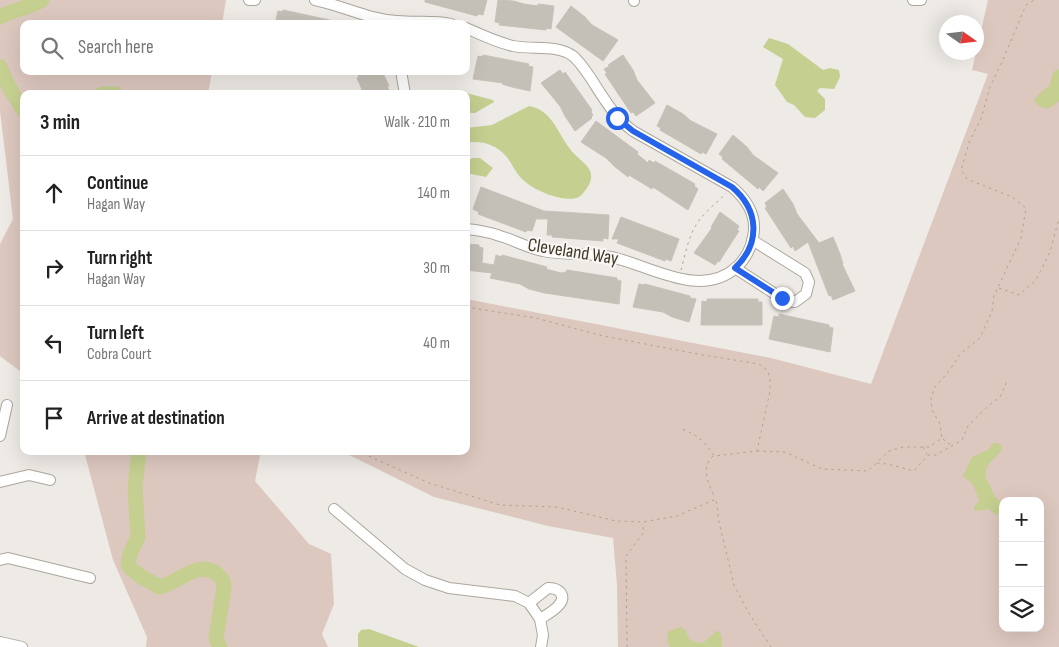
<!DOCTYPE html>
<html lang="en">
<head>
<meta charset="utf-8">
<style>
	:root { --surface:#fff; --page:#f2f2f2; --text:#222; --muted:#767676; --line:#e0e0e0 }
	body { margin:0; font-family:"Sofia Sans Condensed",sans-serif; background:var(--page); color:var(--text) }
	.controls { position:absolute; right:15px; bottom:15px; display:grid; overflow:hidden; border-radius:10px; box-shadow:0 5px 20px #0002 }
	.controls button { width:45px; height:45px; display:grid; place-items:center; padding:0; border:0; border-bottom:1px solid var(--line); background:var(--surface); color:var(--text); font:25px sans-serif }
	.compass { position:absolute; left:939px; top:15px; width:45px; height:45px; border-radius:50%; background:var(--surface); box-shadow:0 5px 20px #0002; rotate:104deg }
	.stop { position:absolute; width:15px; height:15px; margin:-11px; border:4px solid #2563eb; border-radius:50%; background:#fff }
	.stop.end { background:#2563eb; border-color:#fff; box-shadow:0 1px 5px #0008 }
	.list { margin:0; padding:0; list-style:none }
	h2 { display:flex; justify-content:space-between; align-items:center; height:65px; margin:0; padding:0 20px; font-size:21px }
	h2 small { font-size:16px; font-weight:400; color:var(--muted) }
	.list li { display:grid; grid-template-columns:32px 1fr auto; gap:15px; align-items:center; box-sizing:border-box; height:75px; padding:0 20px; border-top:1px solid var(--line) }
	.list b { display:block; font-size:19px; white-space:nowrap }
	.list p { margin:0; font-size:16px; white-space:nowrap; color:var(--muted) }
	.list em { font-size:16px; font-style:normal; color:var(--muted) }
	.icon { flex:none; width:28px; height:28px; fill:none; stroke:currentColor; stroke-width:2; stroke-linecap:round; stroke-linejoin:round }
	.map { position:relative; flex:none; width:1059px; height:647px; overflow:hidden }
	.search { position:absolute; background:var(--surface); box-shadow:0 5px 20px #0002; left:20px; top:20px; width:450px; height:55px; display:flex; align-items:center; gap:12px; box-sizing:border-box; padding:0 18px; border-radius:10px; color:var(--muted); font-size:19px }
	.panel { position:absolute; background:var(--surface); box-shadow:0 5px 20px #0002; left:20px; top:90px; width:450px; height:365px; border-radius:10px }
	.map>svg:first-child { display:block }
	.green { fill:#ddc8bf; fill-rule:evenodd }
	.water { fill:#c4cf90 }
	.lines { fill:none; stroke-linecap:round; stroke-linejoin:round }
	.river { stroke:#c4cf90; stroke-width:15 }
	.building { fill:#c5c0b7; stroke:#c7c1b8 }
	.minor-casing { stroke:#aca79c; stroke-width:12 }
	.path { stroke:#b0a487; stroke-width:1; stroke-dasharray:2.5 4; stroke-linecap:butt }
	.minor { stroke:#fff; stroke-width:10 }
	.route { stroke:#2563eb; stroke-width:6 }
	.labels { text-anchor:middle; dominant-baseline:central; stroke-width:4; stroke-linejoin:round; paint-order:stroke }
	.street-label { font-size:19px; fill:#3f3925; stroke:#faf8f6 }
</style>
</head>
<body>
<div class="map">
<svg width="1059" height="647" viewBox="0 0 1059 647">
	<rect width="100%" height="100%" fill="#eeeae5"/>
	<g class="green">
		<path d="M0,0h226l-4,24h-198v47h188l-4,23h-184v280l-24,-18v-112l13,-25 -13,-108z"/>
		<path d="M988,0h71v647h-441l-1,-62 -4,-47 -65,-12 -114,-29 -93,-46h125v-152l305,59 100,26 117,-310 -16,-4zM1003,501h37v127h-37z"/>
		<path d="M84,451h177l-6,30 54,63 22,10 3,50 -12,30 6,13h-182l1,-10 -34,-77z"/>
	</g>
	<g class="water">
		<path d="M769,38l19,6 35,26 7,-2 9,2 1,7 -6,12 -14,-1 -3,3 8,8v11l-10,8 -10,-1 -11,-12 -7,-3 -12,-17 8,-26 -20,-12z"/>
		<path d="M1059,69v32c-9,9 -17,10 -25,0l4,-6 12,-10 3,-13z"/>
		<path d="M466,93l27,7 1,2 -19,11h-9v-19h-3z"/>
		<path d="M529,106c23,4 28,26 41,43 10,14 30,19 17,39 -4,5 -6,9 -11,10 -8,2 -16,0 -23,-2 -13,-4 -24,-10 -33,-19 -6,-7 -9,-16 -15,-22 -10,-11 -26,-15 -39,-12v-15l26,-3z"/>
		<path d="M473,158h7l13,10 -7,9 -20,-4v-12z"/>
		<path d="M993,443h4l5,3c-1,12 -18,14 -16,30 0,4 3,7 5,11 2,7 4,12 12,15v11l-7,2 -7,-6 -13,2 -2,-2v-3l5,-5c0,-3 -5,-14 -6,-16 -3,-4 -7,-6 -10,-9l9,-19 16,-7z"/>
		<path d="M681,627l5,4 3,8 6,3 8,1 13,-12 4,1 2,7v8h-52c-3,-6 -4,-10 -1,-16z"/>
		<path d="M369,629l50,18h-61v-13l3,-4z"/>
	</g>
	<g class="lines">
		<g class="river">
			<path d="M0,17c14,-8 29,-9 42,-17"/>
			<path d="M0,67l9,20 15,24"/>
			<path d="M102,94h14"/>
			<path d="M139,451l-4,36 3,50 -8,17 -2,10 2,4 13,10 17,9c19,-4 37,-28 57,-13 5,4 7,7 7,13l-8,51 4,9"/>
		</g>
	</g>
	<g class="building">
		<path d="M425,0h62l-4,15 -5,-1 -1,2 -52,-14z"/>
		<path d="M498,0l16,1 10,3 14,2v-2l16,2 -3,23 -5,-1v2l-47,-5 1,-2 -5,-1z"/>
		<path d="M571,6l14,11 7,8 26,15 -15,21 -47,-34z"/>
		<path d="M283,10l51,11v3h-59l3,-13 4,1z"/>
		<path d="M483,55l46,9 -1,2 5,1 -3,24 -18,-4 -10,-3 1,-1 -30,-4 5,-23 4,1z"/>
		<path d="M623,55l10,15 4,10 18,23 -19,13 -3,-4 -2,1 -26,-39 2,-1 -3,-4 6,-3 -2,-1z"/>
		<path d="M560,70l3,4 2,-2 27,38 -1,2 2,3 -2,2 1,1 -17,13 -10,-15 -5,-10 -19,-23z"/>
		<path d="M356,71h26l7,15h-2l2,5 -6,3h-19l-7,-16 2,-1z"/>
		<path d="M667,105l16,9 8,7 26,13 -11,20 -4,-2 -1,2 -41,-24 1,-2 -4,-2z"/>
		<path d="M596,121l42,31 -1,2 11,9 1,-3 5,3 1,-2 40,23 -1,2 4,3 -10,21 -35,-23 -1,2 -23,-14 -1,2 -14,-11 -8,-8 -25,-16z"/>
		<path d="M733,135l14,12 6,8 25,18 -15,18 -4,-4 -1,2 -36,-30 1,-2 -4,-3z"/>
		<path d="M481,187l63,24 65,4 -1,24 -5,-1v3l-51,-4v-2h-5l1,-16h-12l-4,12 -5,-1 -1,2 -48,-18 1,-2 -6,-3z"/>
		<path d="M783,189l10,15 4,10 22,29 14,-6 7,17 3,10h-1l13,27 -22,9 -2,-5 -2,1 -21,-54 -13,9 -2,-5 -2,2 -26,-40 2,-1 -2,-4z"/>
		<path d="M720,212l19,14 -2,4 2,1 -20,31 -1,-1 -3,4 -21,-12 18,-25 -1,-1z"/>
		<path d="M621,217l58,22 -8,22 -5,-2 -1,2 -48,-18 2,-4h-7z"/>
		<path d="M466,244l13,1v2l4,1 -1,15 12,2 2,-10 5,2 1,-2 45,12 -1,2 15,4 5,-1 1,-2 50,8v2l4,1 -2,23 -74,-11 -16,-4 -9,-5 -30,-6 2,-5 -26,-3z"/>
		<path d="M639,284l5,1 1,-1 45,12v2l6,1 -7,23 -17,-5 -9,-5 -30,-5z"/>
		<path d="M707,299h51v3h4v23h-61l1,-24 5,1z"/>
		<path d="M779,314l50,11v2l4,1 -3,24 -61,-13 5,-23 5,1z"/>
	</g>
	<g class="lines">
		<g class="minor-casing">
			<g id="minor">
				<path d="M249,0h6"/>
				<path d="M315,0c29,6 52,19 82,21 18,2 36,-1 54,3"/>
				<path d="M913,0h8"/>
				<path d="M634,1v-1"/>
				<path d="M466,28c16,7 30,14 47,18 19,4 44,-2 60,10 7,6 12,14 17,21 13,20 24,40 43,54l99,56c13,11 23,25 22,43 -1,14 -7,27 -17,37 -37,33 -87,-2 -126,-10 -23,-5 -46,-1 -68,-6 -15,-3 -29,-11 -43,-15 -11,-4 -22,-6 -34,-7"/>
				<path d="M401,71l4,23"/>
				<path d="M735,268l51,33 9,1 11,-8 3,-12 -4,-9 -53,-33"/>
				<path d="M0,436l7,-31"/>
				<path d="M0,482l29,-7 21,5"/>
				<path d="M334,509l71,60 20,11 24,8 66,8 14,7 11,16 3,16 -2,12"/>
				<path d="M0,560l8,-2 82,20"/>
				<path d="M529,603l19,-15c5,0 9,1 12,4 9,11 -12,22 -20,27"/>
				<path d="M0,642l22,5"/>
			</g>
		</g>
		<g class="path">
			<path d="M681,270c5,-18 8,-38 20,-52 7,-9 17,-16 25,-25"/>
			<path d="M999,288l20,7 17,-15 14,-28 9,-34"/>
			<path d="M466,307l70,11 67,18 100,19 56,9 8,6 3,8v13l-13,60 -43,5c-9,-15 -17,-21 -32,-27"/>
			<path d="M943,439l8,6"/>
			<path d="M923,447l4,7"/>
			<path d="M357,451l72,32 71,22 57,2 59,14 26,1 35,-6 39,-17 3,23 15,63 14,27 23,35"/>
			<path d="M757,451l28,1 37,17 46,2 21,-20 14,-4h26l13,-9 -2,-14 -8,-14 -1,-12 4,-11 14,-16 11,-17 20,-16 12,-27 2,-15 27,-58 5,-30 -14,-11 -45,-18 -6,-9 9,-30 11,-21 9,-32 12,-25 24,-57 8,-5"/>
			<path d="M713,456c-13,12 -4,29 2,42"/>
			<path d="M877,463l10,1 27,7 14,-16h8l26,-15 6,-14 20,-20 12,-9 8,-18"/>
			<path d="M627,647l-1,-91 18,-24 -2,-9"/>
		</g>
		<use href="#minor" class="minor"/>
	</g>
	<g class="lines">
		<path class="route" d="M617,118l16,13 99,56c27,23 29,56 3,81l47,30"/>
	</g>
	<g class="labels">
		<g class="street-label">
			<text transform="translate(573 252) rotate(9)">Cleveland Way</text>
		</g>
	</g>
</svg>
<div class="controls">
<button>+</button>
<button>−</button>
<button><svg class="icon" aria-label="layers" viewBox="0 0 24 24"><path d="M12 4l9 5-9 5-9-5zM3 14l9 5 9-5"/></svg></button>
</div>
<svg class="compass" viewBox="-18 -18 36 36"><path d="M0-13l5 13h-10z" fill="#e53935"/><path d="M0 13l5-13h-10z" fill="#767676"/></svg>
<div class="stop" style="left:617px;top:118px"></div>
<div class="stop end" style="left:782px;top:298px"></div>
<div class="search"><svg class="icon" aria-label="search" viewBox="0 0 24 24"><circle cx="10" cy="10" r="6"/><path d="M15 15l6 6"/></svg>Search here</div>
<section class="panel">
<h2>3 min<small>Walk · 210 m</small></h2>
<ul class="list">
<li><svg class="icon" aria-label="ahead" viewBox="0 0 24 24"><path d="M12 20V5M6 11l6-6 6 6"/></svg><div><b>Continue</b><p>Hagan Way</p></div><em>140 m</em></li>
<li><svg class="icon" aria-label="right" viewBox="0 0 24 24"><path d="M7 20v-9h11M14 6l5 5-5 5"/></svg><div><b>Turn right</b><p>Hagan Way</p></div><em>30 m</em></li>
<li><svg class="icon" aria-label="left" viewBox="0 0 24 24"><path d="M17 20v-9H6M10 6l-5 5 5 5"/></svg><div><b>Turn left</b><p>Cobra Court</p></div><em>40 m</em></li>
<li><svg class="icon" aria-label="arrive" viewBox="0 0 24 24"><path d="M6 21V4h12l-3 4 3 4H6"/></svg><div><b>Arrive at destination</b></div></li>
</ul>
</section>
</div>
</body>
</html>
